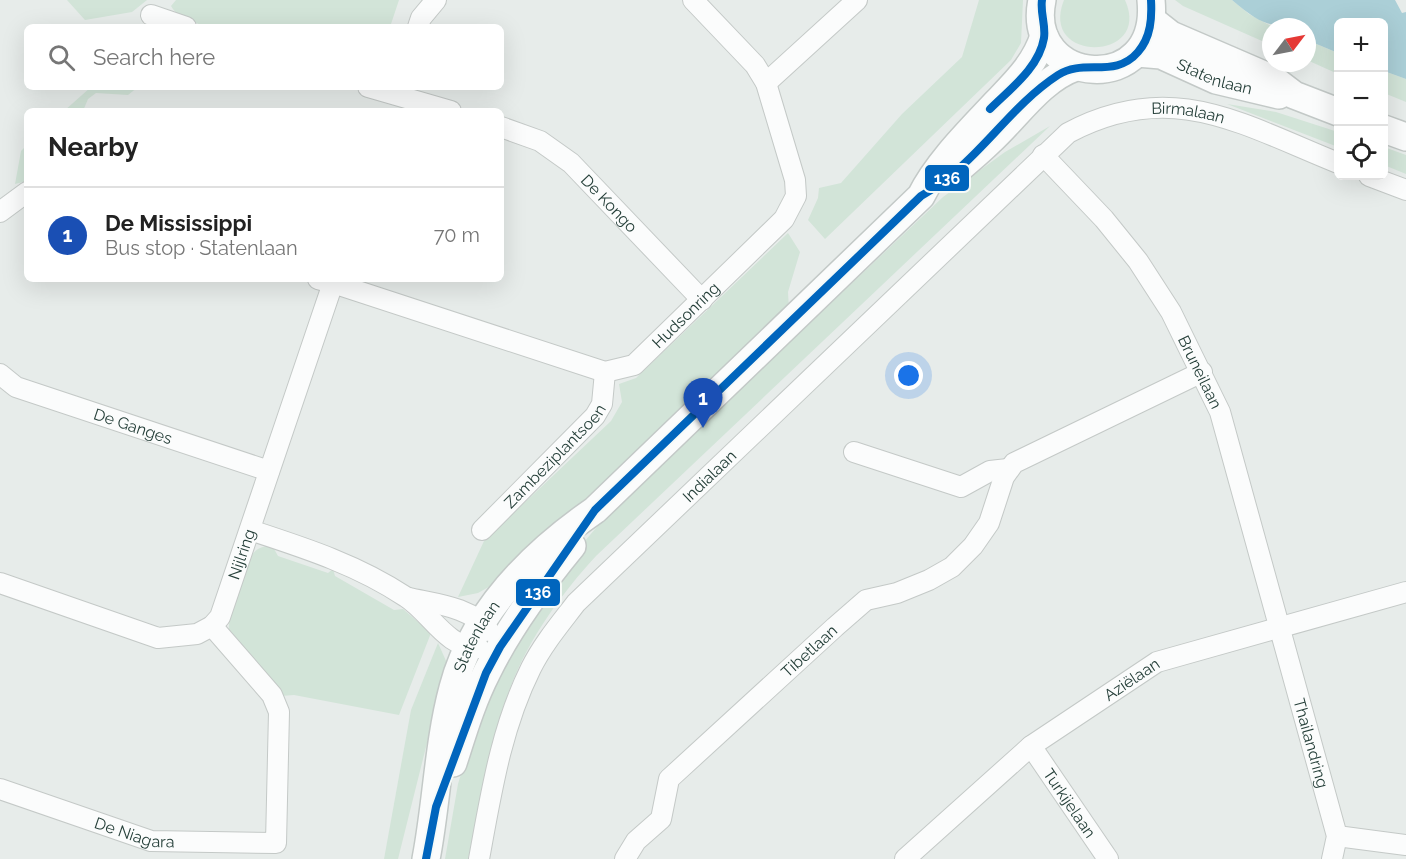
<!DOCTYPE html>
<html lang="en">
<head>
<meta charset="utf-8">
<style>
	:root { --surface:#fff; --page:#f2f2f2; --text:#222; --muted:#767676; --line:#e0e0e0; --accent:#697c77 }
	body { margin:0; font-family:Raleway,sans-serif; background:var(--page); color:var(--text) }
	.controls { position:absolute; right:18px; top:18px; display:grid; overflow:hidden; border-radius:9px; box-shadow:0 6px 24px #0002 }
	.controls button { width:54px; height:54px; display:grid; place-items:center; padding:0; border:0; border-bottom:2px solid var(--line); background:var(--surface); color:var(--text); font:30px sans-serif }
	.compass { position:absolute; left:1262px; top:18px; width:54px; height:54px; border-radius:50%; background:var(--surface); box-shadow:0 6px 24px #0002; rotate:58deg }
	.you { position:absolute; left:909px; top:376px; width:21px; height:21px; margin:-15px; border:4px solid #fff; border-radius:50%; background:#1a73e8; box-shadow:0 0 0 9px #1a73e833 }
	.badge { display:grid; place-items:center; width:39px; height:39px; border-radius:50%; background:var(--accent); color:#fff; font-size:20px; font-weight:700 }
	.pin { position:absolute; translate:-50% -50px; filter:drop-shadow(0 2px 3px #0008) }
	.pin::after { content:''; position:absolute; top:32px; width:21px; height:18px; background:inherit; clip-path:polygon(0 0,100% 0,50% 100%) }
	.list { margin:0; padding:0; list-style:none }
	h2 { display:flex; justify-content:space-between; align-items:center; height:78px; margin:0; padding:0 24px; font-size:26px }
	h2 small { font-size:20px; font-weight:400; color:var(--muted) }
	.list li { display:grid; grid-template-columns:39px 1fr auto; gap:18px; align-items:center; box-sizing:border-box; height:96px; padding:0 24px; border-top:2px solid var(--line) }
	.list b { display:block; font-size:22px; white-space:nowrap }
	.list p { margin:0; font-size:20px; white-space:nowrap; color:var(--muted) }
	.list em { font-size:20px; font-style:normal; color:var(--muted) }
	.icon { flex:none; width:33px; height:33px; fill:none; stroke:currentColor; stroke-width:2; stroke-linecap:round; stroke-linejoin:round }
	.map { position:relative; flex:none; width:1406px; height:859px; overflow:hidden }
	.search { position:absolute; background:var(--surface); box-shadow:0 6px 24px #0002; left:24px; top:24px; width:480px; height:66px; display:flex; align-items:center; gap:15px; box-sizing:border-box; padding:0 21px; border-radius:9px; color:var(--muted); font-size:22px }
	.panel { position:absolute; background:var(--surface); box-shadow:0 6px 24px #0002; left:24px; top:108px; width:480px; height:174px; border-radius:9px }
	.map>svg:first-child { display:block }
	.green { fill:#d2e4d8 }
	.water { fill:#abcfd7 }
	.lines { fill:none; stroke-linecap:round; stroke-linejoin:round }
	.minor-casing { stroke:#c4c9c7; stroke-width:22 }
	.secondary-casing { stroke:#c3c9c7; stroke-width:30 }
	.minor { stroke:#fbfcfc; stroke-width:20 }
	.secondary { stroke:#fbfcfc; stroke-width:27 }
	.bus-1-casing { stroke:#f6faf8; stroke-width:12 }
	.bus-1 { stroke:#0065bd; stroke-width:8 }
	.labels { text-anchor:middle; dominant-baseline:central; stroke-width:4.5; stroke-linejoin:round; paint-order:stroke }
	.street-label { font-size:16px; fill:#253f39; stroke:#f6faf8 }
	.line-badge { stroke:#f6faf8; stroke-width:2 }
	.badge-label { font-size:16px; text-anchor:middle; font-weight:bold; fill:#fff }
</style>
</head>
<body>
<div class="map">
<svg width="1406" height="859" viewBox="0 0 1406 859">
	<rect width="100%" height="100%" fill="#e7ecea"/>
	<g class="green">
		<path d="M67,0h80l-15,12 -47,8z"/>
		<path d="M176,0h223l-9,27h-182c-14,-5 -29,-7 -37,-21z"/>
		<path d="M979,0h44l-2,43 -10,17 -186,179 -17,-19 10,-22 1,-10 22,-5 61,-69 60,-57z"/>
		<path d="M1064,0h61c28,62 -87,64 -61,0z"/>
		<path d="M1175,0h57l17,14 24,13h-2v18l-88,-39z"/>
		<path d="M1307,40l31,13v21l-31,-14z"/>
		<path d="M1384,71l22,8v23l-22,-9z"/>
		<path d="M91,87h47l-10,8 -32,-2 -8,6 -5,12h-19z"/>
		<path d="M1227,104l49,8 62,20v15z"/>
		<path d="M1050,126l-454,430c-34,37 -67,82 -85,130 -22,55 -31,115 -43,173h-23l13,-75 22,-73 70,-129 57,-67 336,-318 62,-45z"/>
		<path d="M27,145v36l-12,3 6,-33z"/>
		<path d="M1384,147l22,8v19l-22,-9z"/>
		<path d="M788,233l12,19 -12,40 1,17 -295,275 -16,9 -20,4 26,-56 127,-120 11,-19 -3,-18 17,-6z"/>
		<path d="M268,546l5,1 5,9 50,17 5,-4 2,7 59,34 9,-1 28,24 -32,82 -105,-20 -13,1 -52,-64c-2,-13 15,-66 23,-77 4,-6 9,-8 16,-9z"/>
		<path d="M438,643l9,20 -49,196h-14l27,-149z"/>
	</g>
	<path class="water" d="M1232,0h163l7,13 4,-1v67l-22,-8v-49h-46v31l-31,-13v-13c-39,0 -45,-2 -75,-27z"/>
	<g class="lines">
		<g class="minor-casing">
			<g id="minor">
				<path d="M151,15l35,12"/>
				<path d="M418,27l3,-9 15,-18"/>
				<path d="M766,83l91,-83"/>
				<path d="M368,87l83,24"/>
				<path id="s1" d="M501,127l39,14 31,22 131,137"/>
				<path id="s2" d="M1043,155l61,64 34,42 33,51 49,100 117,424 -5,23"/>
				<path d="M1369,176l37,14"/>
				<path d="M0,212l27,-20"/>
				<path id="s3" d="M334,279l-1,4 272,89 29,-7 150,-146 12,-23 -1,-16 -29,-97 -11,-18 -62,-65"/>
				<path id="s4" d="M0,374l16,13 253,84"/>
				<path d="M854,452l107,35 29,-16 18,-2"/>
				<path d="M250,530c55,18 108,35 156,67 24,15 41,52 73,51"/>
				<path id="s5" d="M482,530l113,-114 7,-12 3,-32"/>
				<path id="s6" d="M0,583l158,55 39,-4 15,-8 8,-9 113,-334 -15,-4"/>
				<path d="M409,598c27,6 63,9 80,33"/>
				<path id="s7" d="M1031,746l77,113"/>
				<path id="s8" d="M0,789l151,52 125,2 3,-131 -7,-17 -60,-69"/>
				<path d="M1337,836l69,9"/>
				<path id="s9" d="M479,859c12,-65 22,-131 52,-191 12,-24 29,-44 45,-65l492,-470c103,-55 173,-9 270,30"/>
				<path id="s10" d="M625,859l11,-18 25,-22 8,-40 166,-152 31,-27 31,-7 32,-13 23,-13 21,-21 16,-23 15,-46 10,-14 188,-91"/>
				<path id="s11" d="M905,859l126,-113 126,-84 249,-70"/>
			</g>
		</g>
		<g class="secondary-casing">
			<g id="secondary">
				<path d="M1042,0c-18,86 119,99 109,0"/>
				<path d="M1152,20l19,15 102,44 21,16 44,17"/>
				<path id="s12" d="M1137,53l24,2 55,25 63,15"/>
				<path d="M1384,129l22,8"/>
				<path d="M949,177c14,-12 29,-24 42,-37 27,-25 50,-61 85,-73"/>
				<path d="M453,763c10,-31 19,-62 34,-91 22,-45 53,-87 85,-126"/>
				<path id="s13" d="M426,859c11,-57 12,-115 27,-171 20,-76 80,-135 142,-178l326,-314c17,-34 49,-65 75,-93 20,-21 39,-39 48,-67"/>
			</g>
		</g>
		<use href="#minor" class="minor"/>
		<use href="#secondary" class="secondary"/>
		<g class="bus-1-casing">
			<g id="bus-1">
				<path d="M990,109c20,-20 49,-41 54,-71 2,-13 -4,-25 -2,-38"/>
				<path d="M426,859l10,-52 50,-134 14,-26 95,-137 326,-314c58,-33 85,-87 137,-121 26,-17 57,4 80,-23 13,-15 14,-34 13,-52"/>
			</g>
		</g>
		<use href="#bus-1" class="bus-1"/>
	</g>
	<g class="labels">
		<g class="street-label">
			<text stroke="none"><textPath href="#s12" startOffset="82">Statenlaan</textPath></text>
			<text stroke="none"><textPath href="#s9" startOffset="1083">Birmalaan</textPath></text>
			<text stroke="none"><textPath href="#s1" startOffset="135">De Kongo</textPath></text>
			<text stroke="none"><textPath href="#s3" startOffset="392">Hudsonring</textPath></text>
			<text stroke="none"><textPath href="#s2" startOffset="270">Bruneilaan</textPath></text>
			<text stroke="none"><textPath href="#s4" startOffset="144">De Ganges</textPath></text>
			<text stroke="none"><textPath href="#s5" startOffset="104">Zambeziplantsoen</textPath></text>
			<text stroke="none"><textPath href="#s9" startOffset="462">Indialaan</textPath></text>
			<text stroke="none"><textPath href="#s6" startOffset="302">Nijlring</textPath></text>
			<text stroke="none"><textPath href="#s13" startOffset="230">Statenlaan</textPath></text>
			<text stroke="none"><textPath href="#s10" startOffset="285">Tibetlaan</textPath></text>
			<text stroke="none"><textPath href="#s11" startOffset="290">Aziëlaan</textPath></text>
			<text stroke="none"><textPath href="#s2" startOffset="658">Thailandring</textPath></text>
			<text stroke="none"><textPath href="#s7" startOffset="69">Turkijelaan</textPath></text>
			<text stroke="none"><textPath href="#s8" startOffset="142">De Niagara</textPath></text>
		</g>
	</g>
	<g class="line-badge">
		<rect x="924" y="164" width="46" height="28" rx="6" fill="#0065bd"/>
		<rect x="515" y="578" width="46" height="29" rx="6" fill="#0065bd"/>
	</g>
	<g class="badge-label">
		<text x="947" y="184">136</text>
		<text x="538" y="598">136</text>
	</g>
</svg>
<div class="controls">
<button>+</button>
<button>−</button>
<button><svg class="icon" aria-label="locate" viewBox="0 0 24 24"><circle cx="12" cy="12" r="6"/><path d="M12 2v4M12 18v4M2 12h4M18 12h4"/></svg></button>
</div>
<svg class="compass" viewBox="-18 -18 36 36"><path d="M0-13l5 13h-10z" fill="#e53935"/><path d="M0 13l5-13h-10z" fill="#767676"/></svg>
<div class="you"></div>
<div class="pin badge" style="left:703px;top:428px;background:#1a4fb4">1</div>
<div class="search"><svg class="icon" aria-label="search" viewBox="0 0 24 24"><circle cx="10" cy="10" r="6"/><path d="M15 15l6 6"/></svg>Search here</div>
<section class="panel">
<h2>Nearby<small></small></h2>
<ul class="list">
<li><span class="badge" style="background:#1a4fb4">1</span><div><b>De Mississippi</b><p>Bus stop · Statenlaan</p></div><em>70 m</em></li>
</ul>
</section>
</div>
</body>
</html>
